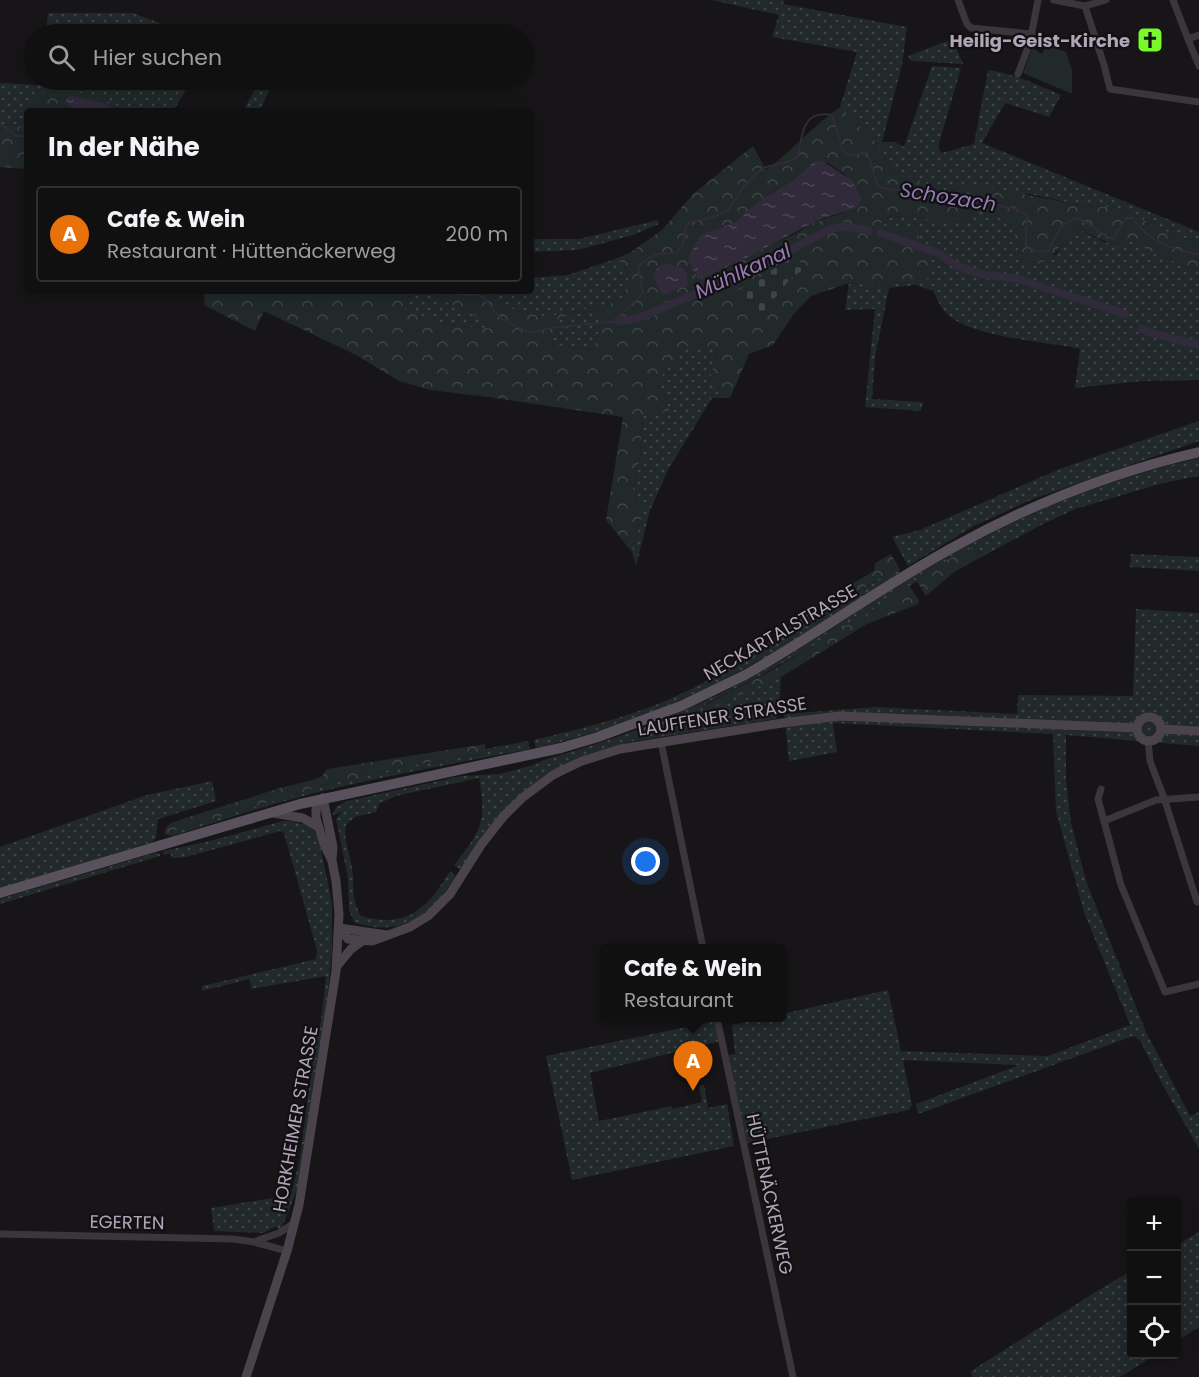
<!DOCTYPE html>
<html lang="de">
<head>
<meta charset="utf-8">
<style>
	:root { --surface:#111011; --page:#1e1e1f; --text:#f1f3f6; --muted:#9c9d9f; --line:#303031; --accent:#77f92a }
	body { margin:0; font-family:Poppins,sans-serif; background:var(--page); color:var(--text) }
	.controls { position:absolute; right:18px; bottom:18px; display:grid; overflow:hidden; border-radius:6px; box-shadow:0 3px 15px #0003 }
	.controls button { width:54px; height:54px; display:grid; place-items:center; padding:0; border:0; border-bottom:2px solid var(--line); background:var(--surface); color:var(--text); font:30px sans-serif }
	.you { position:absolute; left:646px; top:862px; width:21px; height:21px; margin:-15px; border:4px solid #fff; border-radius:50%; background:#1a73e8; box-shadow:0 0 0 9px #1a73e833 }
	.badge { display:grid; place-items:center; width:39px; height:39px; border-radius:50%; background:var(--accent); color:#fff; font-size:20px; font-weight:700 }
	.pin { position:absolute; translate:-50% -50px; filter:drop-shadow(0 2px 3px #0008) }
	.pin::after { content:''; position:absolute; top:32px; width:21px; height:18px; background:inherit; clip-path:polygon(0 0,100% 0,50% 100%) }
	.popup { position:absolute; left:600px; top:944px; width:186px; height:78px; box-sizing:border-box; display:grid; place-content:center; border-radius:6px; background:var(--surface); filter:drop-shadow(0 2px 4px #0005); font-size:20px; white-space:nowrap; color:var(--muted) }
	.popup b { font-size:22px; color:var(--text) }
	.popup::after { content:''; position:absolute; left:50%; top:100%; margin-left:-12px; border:12px solid transparent; border-top-color:var(--surface) }
	.list { margin:0; padding:0; list-style:none }
	h2 { display:flex; justify-content:space-between; align-items:center; height:78px; margin:0; padding:0 24px; font-size:26px }
	h2 small { font-size:20px; font-weight:400; color:var(--muted) }
	.list li { display:grid; grid-template-columns:39px 1fr auto; gap:18px; align-items:center; box-sizing:border-box; height:96px; margin:0 12px 12px; padding:0 12px; border:2px solid var(--line); border-radius:6px }
	.list b { display:block; font-size:22px; white-space:nowrap }
	.list p { margin:0; font-size:20px; white-space:nowrap; color:var(--muted) }
	.list em { font-size:20px; font-style:normal; color:var(--muted) }
	.icon { flex:none; width:33px; height:33px; fill:none; stroke:currentColor; stroke-width:2; stroke-linecap:round; stroke-linejoin:round }
	.map { position:relative; flex:none; width:1199px; height:1377px; overflow:hidden }
	.search { position:absolute; background:var(--surface); box-shadow:0 3px 15px #0003; left:24px; top:24px; width:510px; height:66px; display:flex; align-items:center; gap:15px; box-sizing:border-box; padding:0 21px; border-radius:33px; color:var(--muted); font-size:22px }
	.panel { position:absolute; background:var(--surface); box-shadow:0 3px 15px #0003; left:24px; top:108px; width:510px; height:186px; border-radius:6px }
	.map>svg:first-child { display:block }
	.grass { fill:url(#grass-dots) }
	.forest { fill:url(#forest-crowns); fill-rule:evenodd }
	.cemetery { fill:url(#cemetery-stones) }
	.park { fill:#21292a }
	.water { fill:url(#water-ripples) }
	.lines { fill:none; stroke-linecap:round; stroke-linejoin:round }
	.stream { stroke:#312a3b; stroke-width:2 }
	.canal { stroke:#312a3b; stroke-width:8 }
	.street { stroke:#3b363c; stroke-width:7 }
	.secondary { stroke:#4a434c; stroke-width:9 }
	.primary { stroke:#59515b; stroke-width:10 }
	.labels { text-anchor:middle; dominant-baseline:central; stroke-width:4.5; stroke-linejoin:round; paint-order:stroke }
	.poi-label { font-size:18px; font-weight:bold; fill:#b1a6b8; stroke:#121012; text-anchor:end }
	.street-label { font-size:18px; fill:#b1a6b8; stroke:#121012 }
	.water-label { font-size:20px; font-style:italic; fill:#947bb4; stroke:#121012 }
</style>
</head>
<body>
<div class="map">
<svg width="1199" height="1377" viewBox="0 0 1199 1377">
	<defs>
		<pattern id="grass-dots" width="8" height="8" patternUnits="userSpaceOnUse" patternTransform="scale(1.5)"><rect width="8" height="8" fill="#21292a"/><path d="M2 2h.1M6 6h.1" fill="none" stroke="#3f4547" stroke-width="1.8" stroke-linecap="round"/></pattern>
		<pattern id="forest-crowns" width="20" height="18" patternUnits="userSpaceOnUse" patternTransform="scale(1.5)"><rect width="20" height="18" fill="#21292a"/><path d="M2 6a3 3 0 1 1 6 0M12 15a3 3 0 1 1 6 0" fill="none" stroke="#3f4547"/></pattern>
		<pattern id="cemetery-stones" width="16" height="16" patternUnits="userSpaceOnUse" patternTransform="scale(1.5)"><rect width="16" height="16" fill="#21292a"/><path d="M2 7V4a2 2 0 0 1 4 0v3zM10 15v-3a2 2 0 0 1 4 0v3z" fill="#3f4547"/></pattern>
		<pattern id="water-ripples" width="26" height="14" patternUnits="userSpaceOnUse" patternTransform="scale(1.5)"><rect width="26" height="14" fill="#312a3b"/><path d="M2 4q2-2 4 0t4 0M15 11q2-2 4 0t4 0" fill="none" stroke="#4c4655"/></pattern>
	</defs>
	<rect width="100%" height="100%" fill="#171517"/>
	<g class="grass">
		<path d="M712,0h72l-1,4 124,23 -5,38 -20,77h13l9,5 28,-81 29,2 -23,79 4,6 32,-9 14,-74c26,4 49,14 73,25l-12,22 -44,-14 -23,40 217,89v10l-25,-7 -55,-27 -39,-3 -50,-11h-90l-10,-10 -37,-13 -16,-28 -37,-36 17,-55 -85,-15 7,-22z"/>
		<path d="M48,13h85l56,21h-143z"/>
		<path d="M952,39l11,25 -52,-3 -3,-5z"/>
		<path d="M41,80h151l-19,31h-54l-2,-5 -86,-3v8h-4v16l-27,-3v-41l41,2z"/>
		<path d="M260,80h15l-16,31h-16z"/>
		<path d="M982,208c29,16 33,14 37,48l37,-1 10,-19 10,-8 30,15 26,-9 12,14 43,19 12,2v111l-57,1 -67,7 5,-39c-35,-8 -105,-11 -132,-34 -7,-6 -11,-16 -15,-24l-17,-6 -27,3 -14,69 -3,42 51,3 -2,9 -56,-4 10,-98 -30,1 4,-27 40,4 3,-5 21,1 -36,-58 15,-9 68,6 7,-4 6,-8z"/>
		<path d="M658,220l1,4 -26,11 -55,15 -47,2v-13h48z"/>
		<path d="M618,258c15,16 11,23 4,41l-17,6 -58,12 -27,-5 -17,-7 -17,-14h45v-13l37,-3z"/>
		<path d="M426,293l39,17 34,19 -51,-4 -42,-13 -6,-13z"/>
		<path d="M604,309l-10,40 -42,-4 6,-28z"/>
		<path d="M617,310l64,39 37,-2 -8,32 20,19h-18l-43,70 -19,42 -14,56 -4,-14 11,-39 -11,-21 8,-34 3,-42 24,-17 -10,-14z"/>
		<path d="M1199,421v20l-166,58 -59,27 -66,40 -16,-29 28,-7 142,-62z"/>
		<path d="M1199,458v18l-36,7 -88,26 -36,17 -63,34 3,-5 1,-5 -4,-4c-37,19 -68,42 -103,64 -56,35 -114,67 -173,97l81,-30 -2,37 -4,5 -146,23 -50,15 -37,21 -27,20 -54,72 -7,-5c27,-34 33,-43 25,-87l-83,18 -16,7 -4,9 -21,5 -9,8c-3,15 4,28 6,43 3,22 -2,27 9,48 46,13 66,-7 89,-45l6,5c-25,39 -55,63 -102,46l-5,-12 -1,-32 -12,-59 6,-8 -10,5 4,-9 11,-6 114,-25 39,-2 33,-9 13,-6c69,-19 135,-44 199,-78 62,-34 120,-76 181,-112 85,-51 177,-89 273,-111z"/>
		<path d="M1131,554l68,3v14l-69,-4z"/>
		<path d="M898,566l3,6c-49,31 -97,65 -148,92 -68,38 -141,67 -217,84l-2,-8c54,-13 108,-26 157,-51 47,-23 89,-55 131,-86l7,9z"/>
		<path d="M1136,609l63,4v133l-133,-11v45l5,43 15,58 60,151 44,84 9,-4v37l-38,-67 -21,-42 -7,-4 -215,78 -2,-10 103,-39 -116,-5 9,45 -3,5 -162,33 -20,-88 8,-1 -3,-29 32,-7h18v-4l106,-24 13,61 147,5 82,-31 -46,-113 -28,-101 -3,-77 -220,-11 4,29 -48,9 -5,-47 91,-7 142,7 1,-19 115,1z"/>
		<path d="M528,741l2,8c-77,15 -154,28 -230,48 -43,11 -85,26 -128,39l-1,-4 168,-51 63,-14 78,-13 5,-5z"/>
		<path d="M212,781l4,20 -58,18 -2,19 -4,4 -152,47v-42l147,-52z"/>
		<path d="M283,821h9l10,3 1,-2 10,7 6,11 13,63v50l-7,65 -27,169 -15,38 -4,4 -3,-3 -12,7 -50,-2 -3,-23 80,-13 9,-37 13,-99 8,-39 5,-44 -75,13 -1,-10 -48,12v-5l114,-27 1,-9 -33,-117 -4,-2 -94,26 -14,1 -2,-5 -6,2 -1,-4 47,-10z"/>
		<path d="M155,853h4l1,3 -160,48v-5z"/>
		<path d="M706,1018h9l5,23 -130,32 9,48 73,-15 1,3 29,-7 -3,-16 5,-1 4,23 19,-4 7,42 -162,34 -26,-124 160,-33z"/>
		<path d="M1199,1232v95l-22,14v-96z"/>
		<path d="M1131,1271l1,83 23,1 -35,22h-148l-1,-6 126,-80z"/>
	</g>
	<g class="forest">
		<path d="M48,90l43,4 26,12 2,5 -54,-9 10,9h-44v-8z"/>
		<path d="M840,107l37,36 16,28 37,13 10,10 25,-11 115,22 39,3 55,27 25,7v27l-12,-2 -43,-19 -12,-13 -12,13 -44,-20c-20,16 -15,31 -44,37l-13,-9c-4,-34 -8,-32 -37,-48l-9,2 -6,8 -7,4 -69,-6 -13,9 37,4c12,22 19,26 12,52l-14,2 -21,-1 -3,5 -40,-4 -38,13 -18,19 -20,30 -24,9 -19,44 -20,-19 8,-31 -37,1 -4,20 -9,-3 -11,19 10,14 2,12 -26,5 -3,42 -8,34 11,21 -11,39 -26,-32 17,-103 -135,-20 -58,-7 -31,-9 -41,-25 -94,-45 -9,20 -51,-26 1,-14h281l17,14 17,7 27,5 58,-12 17,-6c7,-18 11,-25 -4,-41l13,-6 31,-22 31,-36 60,-48 13,24c26,-19 47,-44 74,-63zM814,162l14,1 18,12 11,33 -44,15 -18,11 -44,20 -28,17 -22,-37 33,-11 38,-31 21,-12zM426,293l39,17 32,19 -49,-4 -41,-13 -6,-14zM604,309l-10,40 -42,-4 7,-28z"/>
		<path d="M0,124l27,3v42l-27,-2z"/>
		<path d="M976,546l4,3 -1,6 -3,5 -22,12 -28,24 -10,-16 26,-17z"/>
		<path d="M891,554l7,12 -70,46 -6,-9 7,-6 45,-26 1,-8z"/>
		<path d="M909,585l10,16 -1,3 -51,20 -86,53 -83,36 -4,-2 84,-44 97,-59z"/>
		<path d="M485,744v5l-5,5 -78,13 -63,14 -168,51 1,4 -5,-1 -3,-3 3,-6 6,-4 107,-34 36,-9 6,-3 5,-7z"/>
	</g>
	<path class="cemetery" d="M794,257l13,10 -17,12 -32,40 -26,-25z"/>
	<path class="park" d="M1047,45l19,7 6,18v24l-49,-21 9,-25 10,6z"/>
	<g class="water">
		<path d="M69,95l36,9 8,7h-38l-10,-9z"/>
		<path d="M821,160l32,21 9,18 -5,9c-14,5 -31,8 -44,15 -38,19 -75,42 -115,56l-10,-20 13,-25 33,-11 26,-23 33,-20 21,-18z"/>
		<path d="M669,264l13,3 5,7 1,11 -22,9h-5l-8,-19 7,-10z"/>
	</g>
	<g class="lines">
		<g class="stream">
			<path d="M0,123l16,13h11"/>
			<path d="M446,291l19,4 12,-1 8,5 15,19 30,15 21,-5 67,-7c6,-16 16,-14 25,-29l-5,-25c13,-13 20,-14 38,-14l7,-9 3,-18 4,-4 20,-4 18,-7 16,-25 19,-18 27,-7 8,-4c4,-23 4,-47 34,-42l11,36 7,4 17,-2c6,11 6,23 11,34l16,3 32,1 90,18 11,7 -1,29 11,7 11,-1 14,-25 13,-8c18,4 20,15 38,21l13,-21h6c21,27 35,29 67,37"/>
		</g>
		<g class="canal">
			<path d="M880,233l58,20 18,12 28,10 31,3 110,36"/>
			<path d="M618,321l18,-2 116,-49 77,-40 16,-4 24,5"/>
			<path d="M1142,329l9,4 48,12"/>
		</g>
		<g class="street">
			<path d="M958,0l9,24 4,4 61,6"/>
			<path d="M1054,0l31,6 21,-6"/>
			<path d="M1173,0l15,39 11,-4"/>
			<path d="M1085,6l19,59 6,24 89,13"/>
			<path d="M1188,39l11,27"/>
			<path d="M1018,74l12,-32 8,-42"/>
			<path d="M1148,741l2,20 14,37 33,104h2"/>
			<path d="M661,742l42,206"/>
			<path d="M1101,789l-3,10 6,22"/>
			<path d="M1199,797l-43,3 -52,21 17,64 44,107 34,-8"/>
			<path d="M717,1018l76,359"/>
			<path d="M0,1234l233,5 21,3 33,9"/>
			<path d="M256,1241l23,-8 15,-10"/>
		</g>
		<g class="secondary">
			<circle cx="1149" cy="729" r="12"/>
			<path d="M1161,729l38,2"/>
			<path d="M323,798l10,49 -1,12"/>
			<path d="M273,813l30,5 15,9"/>
			<path d="M339,928l9,11 24,2 38,-14 18,-11 22,-22 31,-49 22,-28 19,-19 31,-23 12,-6 17,-8 38,-12 162,-26 58,-7 297,12"/>
			<path d="M339,928l48,7"/>
			<path d="M337,966l14,-17 11,-8"/>
			<path d="M246,1377l41,-126 12,-46 37,-234 3,-57 -3,-33 -4,-20 -8,-17 -8,-26v-9l7,-11"/>
		</g>
		<path class="primary" d="M0,893l300,-89 261,-56 37,-11 83,-31 64,-31c71,-40 136,-88 207,-127 77,-43 161,-76 247,-96"/>
	</g>
	<defs>
		<g id="church-square" transform="scale(1.35)"><rect x="-9" y="-9" width="18" height="18" rx="4" fill="#77f92a" stroke="#121012"/><path d="M-1.2-6h2.4v3.5h3.3v2.4h-3.3V6h-2.4V-.1h-3.3v-2.4h3.3Z" fill="#111"/></g>
	</defs>
	<g fill-rule="evenodd">
		<use href="#church-square" x="1150" y="40"/>
	</g>
	<g class="labels">
		<g class="poi-label">
			<text x="1130" y="40">Heilig-Geist-Kirche</text>
		</g>
		<g class="street-label">
			<text transform="translate(780 632) rotate(-30)">NECKARTALSTRASSE</text>
			<text transform="translate(722 716) rotate(-9)">LAUFFENER STRASSE</text>
			<text transform="translate(295 1119) rotate(-80)">HORKHEIMER STRASSE</text>
			<text transform="translate(770 1194) rotate(78)">HÜTTENÄCKERWEG</text>
			<text transform="translate(127 1222) rotate(1)">EGERTEN</text>
		</g>
		<g class="water-label">
			<text transform="translate(948 197) rotate(9)">Schozach</text>
			<text transform="translate(743 271) rotate(-25)">Mühlkanal</text>
		</g>
	</g>
</svg>
<div class="controls">
<button>+</button>
<button>−</button>
<button><svg class="icon" aria-label="locate" viewBox="0 0 24 24"><circle cx="12" cy="12" r="6"/><path d="M12 2v4M12 18v4M2 12h4M18 12h4"/></svg></button>
</div>
<div class="you"></div>
<div class="pin badge" style="left:693px;top:1091px;background:#e8710a">A</div>
<div class="popup"><b>Cafe &amp; Wein</b>Restaurant</div>
<div class="search"><svg class="icon" aria-label="search" viewBox="0 0 24 24"><circle cx="10" cy="10" r="6"/><path d="M15 15l6 6"/></svg>Hier suchen</div>
<section class="panel">
<h2>In der Nähe<small></small></h2>
<ul class="list">
<li><span class="badge" style="background:#e8710a">A</span><div><b>Cafe &amp; Wein</b><p>Restaurant · Hüttenäckerweg</p></div><em>200 m</em></li>
</ul>
</section>
</div>
</body>
</html>
